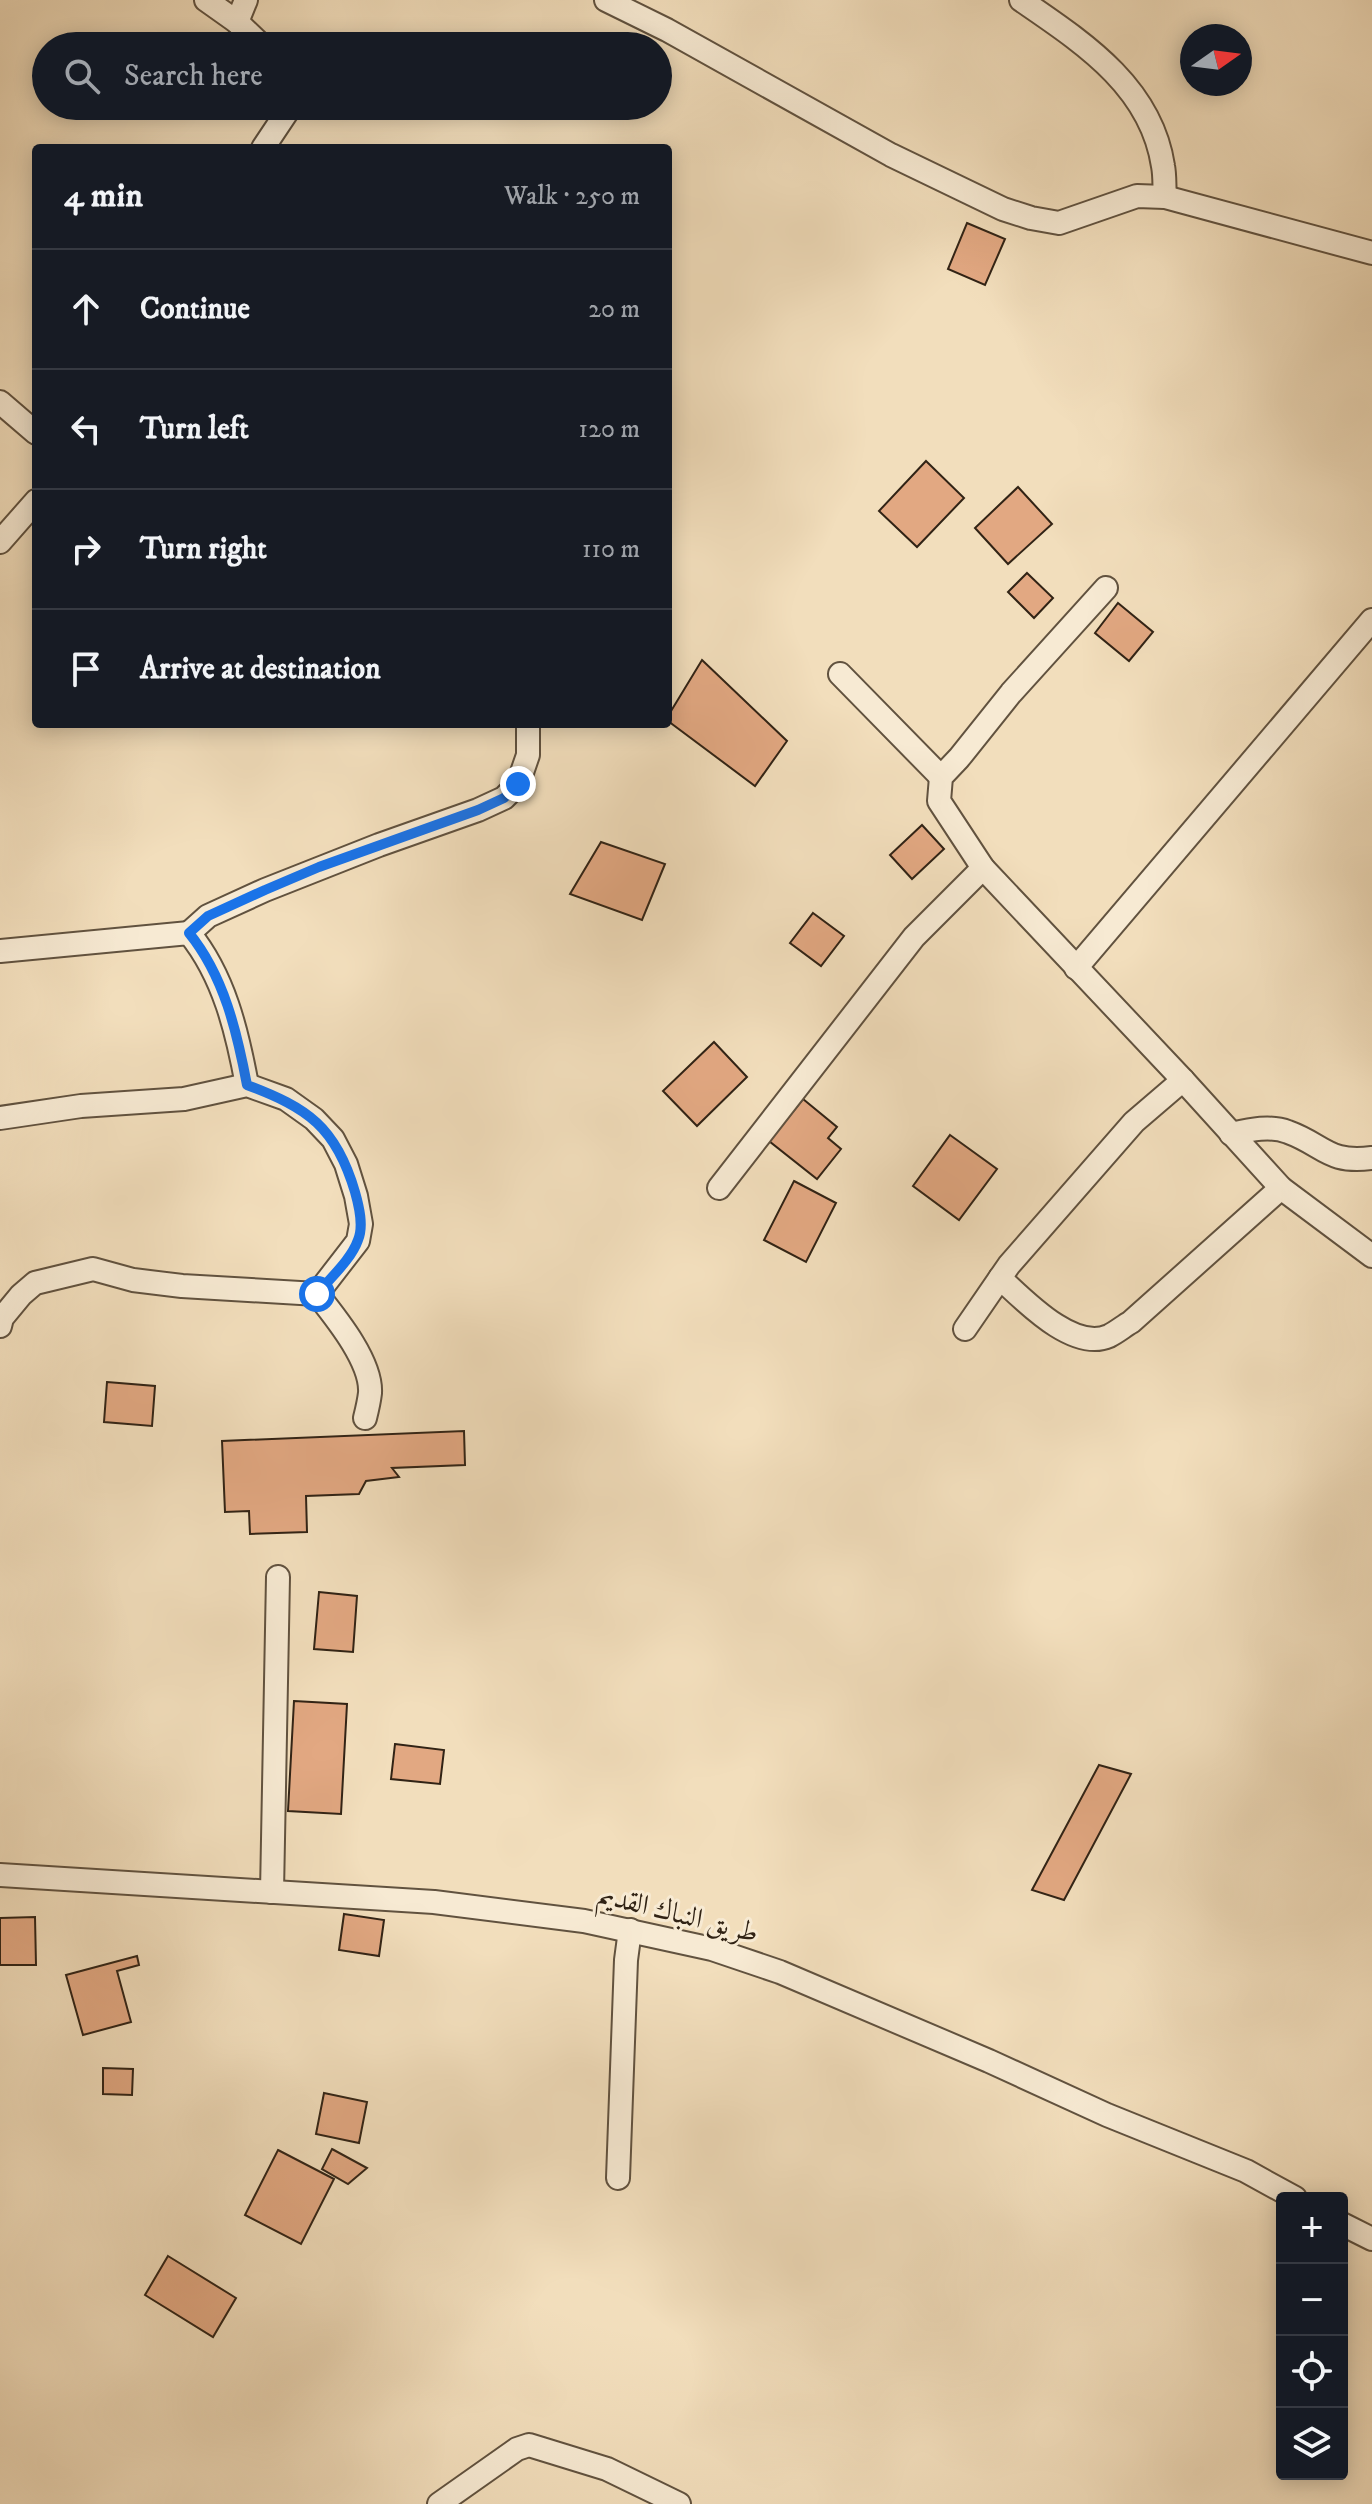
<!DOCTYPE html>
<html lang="en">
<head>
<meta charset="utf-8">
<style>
	:root { --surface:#171b24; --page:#20242c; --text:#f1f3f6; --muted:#9ea1a6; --line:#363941 }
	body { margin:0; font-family:"IM FELL DW Pica",Amiri,serif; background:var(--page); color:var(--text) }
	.controls { position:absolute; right:24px; bottom:24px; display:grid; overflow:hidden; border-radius:8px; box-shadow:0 4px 20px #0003 }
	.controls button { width:72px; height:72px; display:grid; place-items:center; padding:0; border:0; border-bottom:2px solid var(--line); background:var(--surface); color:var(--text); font:40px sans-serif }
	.compass { position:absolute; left:1180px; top:24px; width:72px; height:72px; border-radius:50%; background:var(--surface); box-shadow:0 4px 20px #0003; rotate:76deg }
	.stop { position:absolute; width:24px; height:24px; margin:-18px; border:6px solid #1a73e8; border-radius:50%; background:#fff }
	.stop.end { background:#1a73e8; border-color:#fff; box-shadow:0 2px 8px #0008 }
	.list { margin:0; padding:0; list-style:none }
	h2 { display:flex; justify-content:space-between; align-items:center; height:104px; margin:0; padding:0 32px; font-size:34px }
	h2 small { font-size:26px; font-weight:400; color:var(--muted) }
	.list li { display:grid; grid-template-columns:52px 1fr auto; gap:24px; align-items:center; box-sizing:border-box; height:120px; padding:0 32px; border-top:2px solid var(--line) }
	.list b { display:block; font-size:30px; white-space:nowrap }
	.list em { font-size:26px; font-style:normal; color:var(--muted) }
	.icon { flex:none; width:44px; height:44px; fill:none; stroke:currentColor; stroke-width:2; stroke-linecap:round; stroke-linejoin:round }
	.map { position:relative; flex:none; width:1372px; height:2504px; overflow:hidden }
	.search { position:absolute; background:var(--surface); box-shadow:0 4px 20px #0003; left:32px; top:32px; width:640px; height:88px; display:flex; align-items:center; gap:20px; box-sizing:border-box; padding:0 28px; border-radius:44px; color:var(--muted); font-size:30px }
	.panel { position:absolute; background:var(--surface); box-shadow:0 4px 20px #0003; left:32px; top:144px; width:640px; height:584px; border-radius:8px }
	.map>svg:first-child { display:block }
	.building { fill:#e2a882; stroke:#312315; stroke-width:2 }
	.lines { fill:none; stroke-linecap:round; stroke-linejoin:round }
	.minor-casing { stroke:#61523f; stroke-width:26 }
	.minor { stroke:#f7ead3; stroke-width:22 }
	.route { stroke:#1a73e8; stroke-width:10 }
	.labels { text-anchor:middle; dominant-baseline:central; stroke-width:6; stroke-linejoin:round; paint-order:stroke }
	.street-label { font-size:28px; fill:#312315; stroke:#f7ead3 }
</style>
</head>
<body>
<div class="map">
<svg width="1372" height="2504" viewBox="0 0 1372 2504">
	<rect width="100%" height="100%" fill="#f2debc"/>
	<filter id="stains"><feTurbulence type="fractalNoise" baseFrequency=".0025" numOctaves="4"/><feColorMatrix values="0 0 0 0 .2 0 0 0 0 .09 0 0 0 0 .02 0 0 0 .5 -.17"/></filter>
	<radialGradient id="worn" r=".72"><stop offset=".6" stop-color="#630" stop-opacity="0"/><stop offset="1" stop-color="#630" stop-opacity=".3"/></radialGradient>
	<g class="building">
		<path d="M967,223l38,16 -20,46 -37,-16z"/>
		<path d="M926,461l38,37 -47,49 -38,-36z"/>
		<path d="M1018,487l34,37 -44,40 -33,-36z"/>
		<path d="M1027,573l26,25 -19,20 -26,-26z"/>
		<path d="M1118,603l35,29 -24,29 -34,-28z"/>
		<path d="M702,660l85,81 -32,45 -87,-65v-5z"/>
		<path d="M922,825l22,24 -32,30 -22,-24z"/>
		<path d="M601,842l64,22 -23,56 -72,-26z"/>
		<path d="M813,913l31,23 -23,30 -31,-23z"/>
		<path d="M714,1042l33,35 -50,49 -34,-35z"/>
		<path d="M803,1099l34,28 -9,11 13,11 -24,30 -48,-38z"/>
		<path d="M950,1135l47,34 -38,51 -46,-34z"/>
		<path d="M794,1181l42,22 -30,59 -42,-22z"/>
		<path d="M107,1382l48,4 -3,40 -48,-4z"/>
		<path d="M464,1431l1,34 -73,3 7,9 -33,4 -7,13 -53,2 1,36 -57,2 -1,-23 -24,1 -3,-71z"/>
		<path d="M319,1592l38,4 -4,56 -39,-3z"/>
		<path d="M294,1701l53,3 -6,110 -53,-3z"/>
		<path d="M395,1744l49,6 -4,34 -49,-5z"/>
		<path d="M1099,1765l32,9 -67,126 -32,-10z"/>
		<path d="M344,1914l40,6 -5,36 -40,-6z"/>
		<path d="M35,1917l1,48h-36v-47z"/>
		<path d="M137,1956l2,9 -22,6 14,51 -48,13 -17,-60z"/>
		<path d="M103,2068l30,1 -1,26 -29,-1z"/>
		<path d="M324,2093l43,9 -8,41 -43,-9z"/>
		<path d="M332,2149l35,19 -19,16 -26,-15z"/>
		<path d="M278,2150l56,29 -33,65 -56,-29z"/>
		<path d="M168,2256l68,42 -23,39 -68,-42z"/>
	</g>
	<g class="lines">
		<g class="minor-casing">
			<g id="minor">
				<path d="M206,0l31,22"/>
				<path d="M246,0l-9,22 25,24"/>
				<path d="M606,0l61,30 224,125 112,54 28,9 28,5 78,-27 28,1 207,56"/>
				<path d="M1021,0c61,42 130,86 142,166 2,10 1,21 2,31"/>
				<path d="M263,148l28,-42"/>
				<path d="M0,402l36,31"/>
				<path d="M0,542l36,-41"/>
				<path d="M1106,588l-95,105 -52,65 -18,19 -2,24 44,67 200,212 98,108 91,68"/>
				<path d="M840,674l101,103"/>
				<path d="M189,933l19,-17 57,-26 114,-45 99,-35 26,-12 14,-14 10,-29v-31"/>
				<path d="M0,951l189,-18c35,43 48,98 58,152"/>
				<path d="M1076,968l296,-348"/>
				<path d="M0,1118l81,-12 103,-7 63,-14 39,14 28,20 19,20 13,25 10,32 5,28 -3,17 -41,53"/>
				<path d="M1231,1134c18,-4 39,-9 57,-2 36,13 40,32 84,26"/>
				<path d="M719,1188l195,-251 69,-69"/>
				<path d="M1000,1278c24,22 73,74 109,58 8,-4 15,-10 22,-14l150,-134"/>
				<path d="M0,1326l2,-8 19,-23 14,-12 58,-14 40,11 49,6 135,8c19,24 55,68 53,99 -1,9 -3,17 -5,25"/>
				<path d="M965,1329l44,-64 125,-143 49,-42"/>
				<path d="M0,1875l434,27 150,19 128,28 68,23 209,89 118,54 139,56 49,27"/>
				<path d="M272,1892l6,-315"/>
				<path d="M618,2178l8,-218 4,-30"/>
				<path d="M1342,2224l30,15"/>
				<path d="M439,2504l78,-55 12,-4 78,24 72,35"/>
			</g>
		</g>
		<use href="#minor" class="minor"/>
	</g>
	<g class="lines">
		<path class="route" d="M317,1294c13,-16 34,-34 41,-54 6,-14 1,-34 -3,-48 -19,-65 -47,-84 -108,-107 -10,-53 -23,-109 -58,-152l19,-17 57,-26 54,-23 159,-57 26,-12 14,-14"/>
	</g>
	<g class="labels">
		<g class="street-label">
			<text transform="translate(678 1914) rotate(14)">طريق النباك القديم</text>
		</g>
	</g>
	<rect width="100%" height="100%" filter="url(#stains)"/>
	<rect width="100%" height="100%" fill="url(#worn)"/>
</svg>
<div class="controls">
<button>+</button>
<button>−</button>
<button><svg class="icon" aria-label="locate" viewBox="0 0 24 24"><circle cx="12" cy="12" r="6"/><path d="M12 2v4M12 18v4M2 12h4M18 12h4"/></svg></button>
<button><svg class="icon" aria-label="layers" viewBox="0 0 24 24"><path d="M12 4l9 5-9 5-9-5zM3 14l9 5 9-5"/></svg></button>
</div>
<svg class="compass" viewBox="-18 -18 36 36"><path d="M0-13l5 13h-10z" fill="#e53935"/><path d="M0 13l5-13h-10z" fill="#9ea1a6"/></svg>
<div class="stop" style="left:317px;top:1294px"></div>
<div class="stop end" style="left:518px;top:784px"></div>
<div class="search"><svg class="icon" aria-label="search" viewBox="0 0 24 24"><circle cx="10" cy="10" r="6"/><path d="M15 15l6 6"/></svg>Search here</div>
<section class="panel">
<h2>4 min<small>Walk · 250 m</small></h2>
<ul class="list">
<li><svg class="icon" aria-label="ahead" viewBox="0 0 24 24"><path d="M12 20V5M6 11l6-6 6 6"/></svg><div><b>Continue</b></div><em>20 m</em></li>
<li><svg class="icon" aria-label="left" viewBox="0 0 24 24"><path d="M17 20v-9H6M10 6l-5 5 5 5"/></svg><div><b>Turn left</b></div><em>120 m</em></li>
<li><svg class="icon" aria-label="right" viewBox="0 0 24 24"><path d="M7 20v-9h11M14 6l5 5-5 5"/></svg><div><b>Turn right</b></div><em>110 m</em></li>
<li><svg class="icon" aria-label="arrive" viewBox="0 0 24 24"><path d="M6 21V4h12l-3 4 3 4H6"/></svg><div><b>Arrive at destination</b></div></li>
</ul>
</section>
</div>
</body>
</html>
